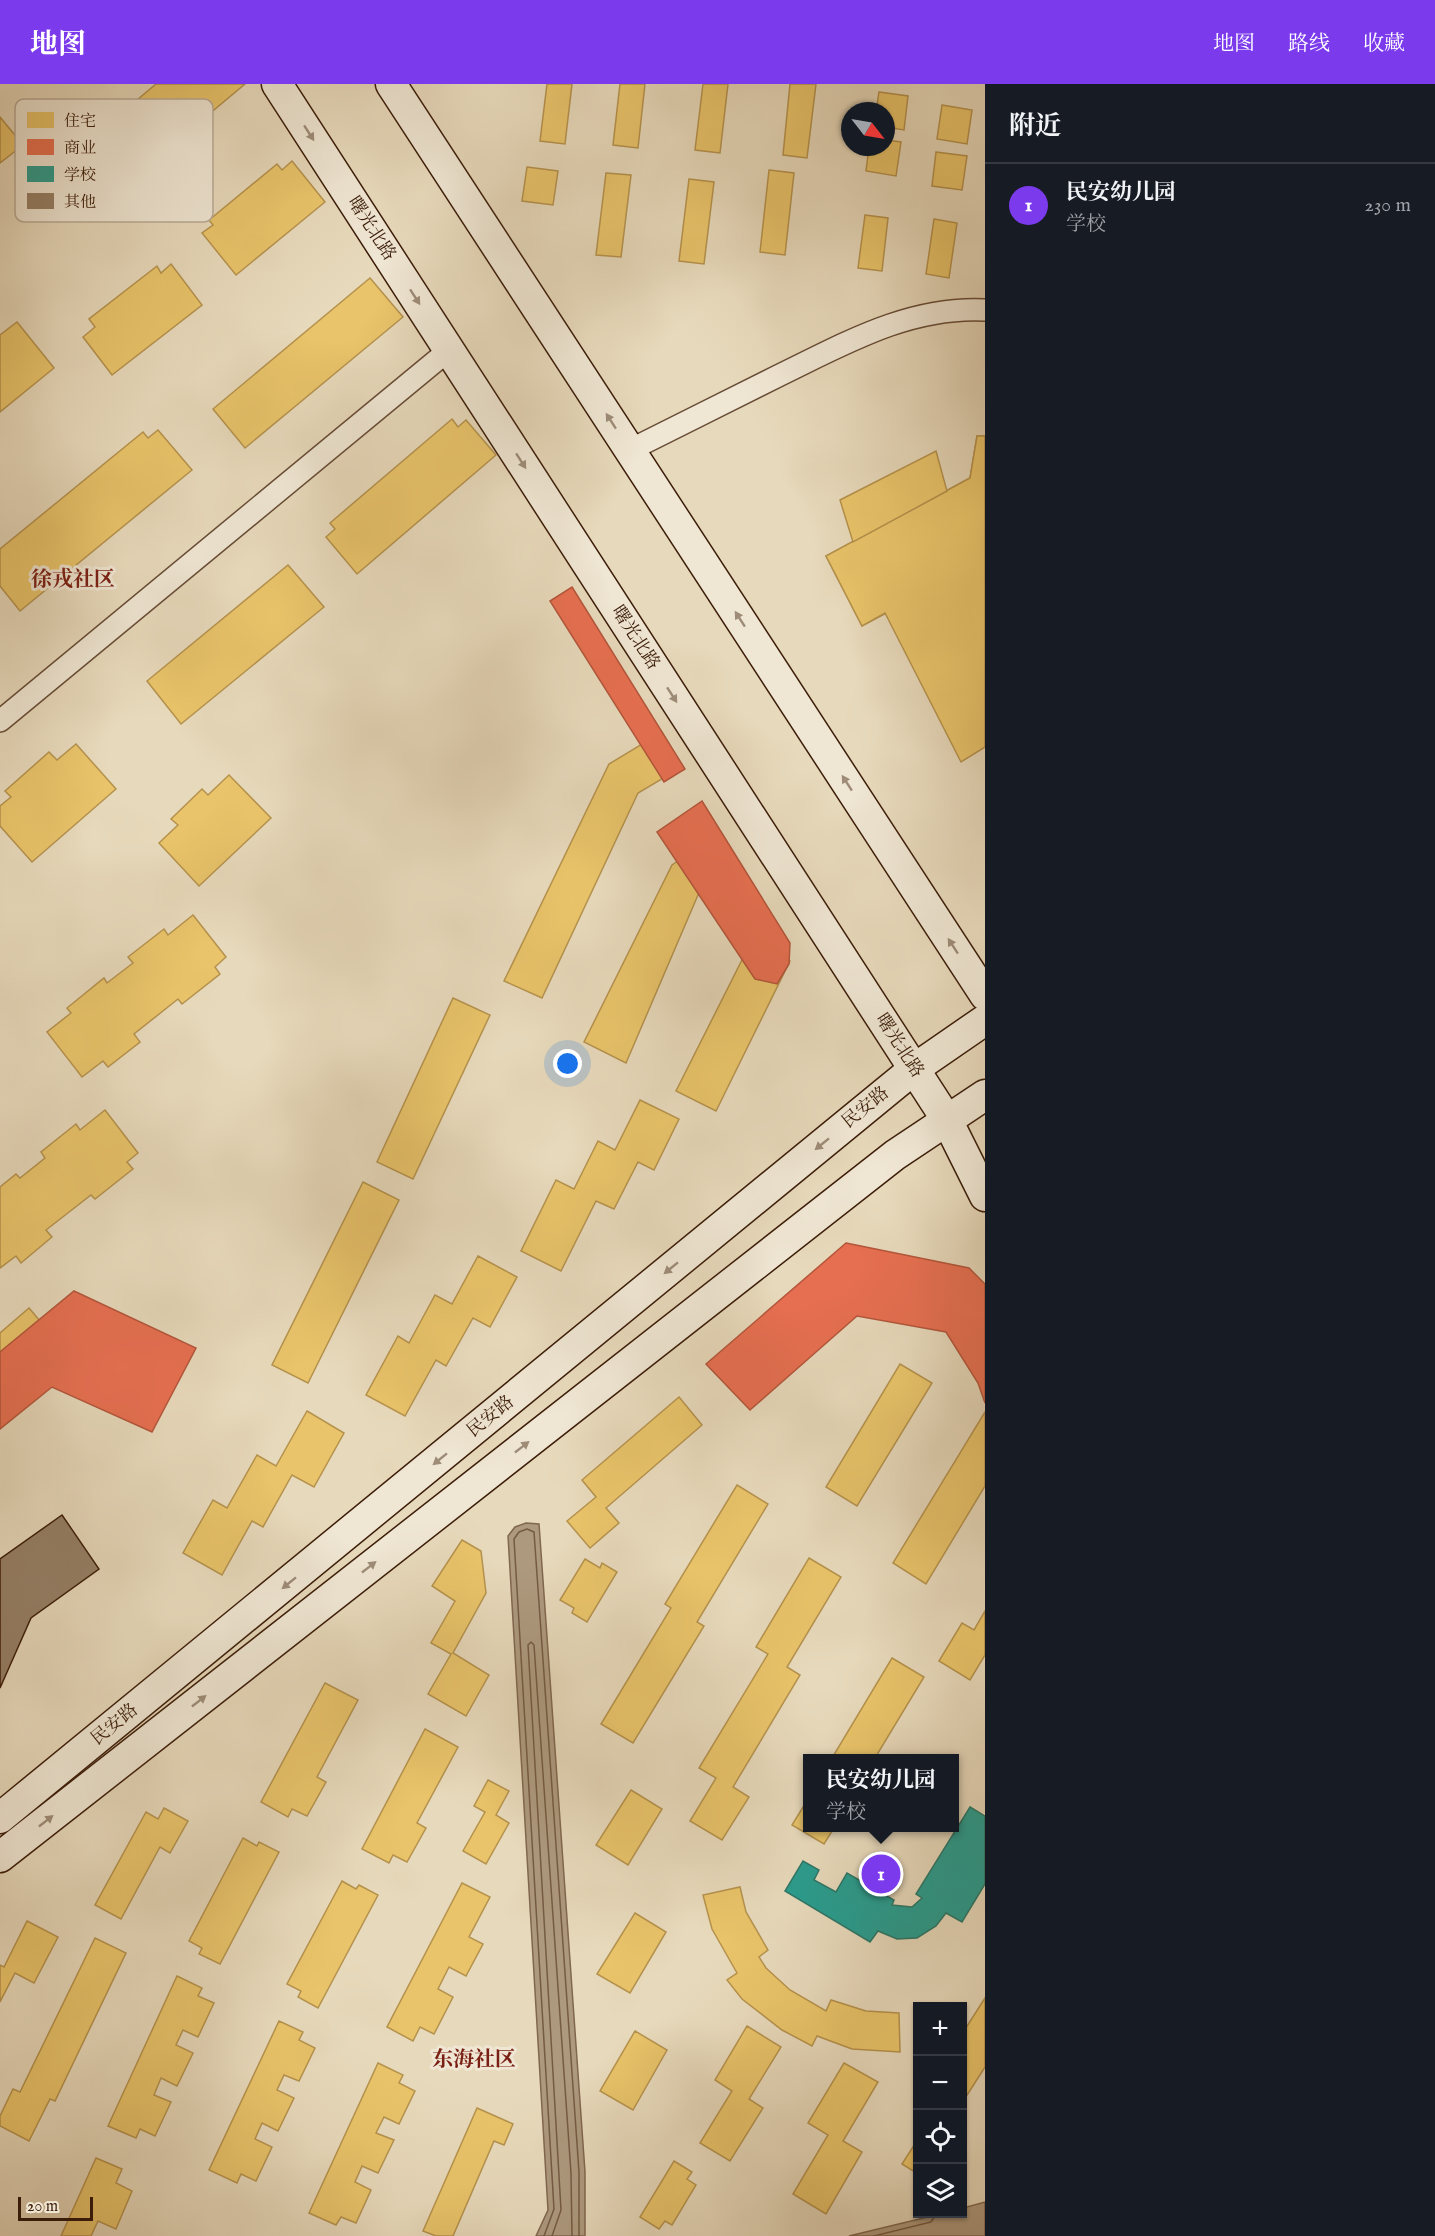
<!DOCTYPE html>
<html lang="zh">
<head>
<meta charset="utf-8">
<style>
	:root { --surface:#171b24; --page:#20242c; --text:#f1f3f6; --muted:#9ea1a6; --line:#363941; --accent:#7c3aed }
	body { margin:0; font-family:"IM FELL English","Noto Serif SC",serif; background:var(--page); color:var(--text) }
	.controls { position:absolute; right:18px; bottom:18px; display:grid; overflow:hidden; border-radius:0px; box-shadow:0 2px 4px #0004 }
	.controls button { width:54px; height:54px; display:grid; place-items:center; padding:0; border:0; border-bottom:2px solid var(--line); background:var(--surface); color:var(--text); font:30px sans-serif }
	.compass { position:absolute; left:841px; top:18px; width:54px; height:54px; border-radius:50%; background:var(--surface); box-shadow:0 2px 4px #0004; rotate:121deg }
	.scale { position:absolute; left:18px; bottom:15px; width:75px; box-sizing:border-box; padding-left:6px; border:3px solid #3c1d09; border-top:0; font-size:16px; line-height:21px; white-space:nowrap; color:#3c1d09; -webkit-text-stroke:4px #efe6d3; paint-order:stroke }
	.you { position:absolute; left:568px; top:980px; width:21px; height:21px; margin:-15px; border:4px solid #fff; border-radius:50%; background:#1a73e8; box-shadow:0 0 0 9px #1a73e833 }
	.badge { display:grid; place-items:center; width:39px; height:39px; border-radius:50%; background:var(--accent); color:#fff; font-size:20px; font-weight:700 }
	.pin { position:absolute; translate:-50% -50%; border:3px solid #fff; box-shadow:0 2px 6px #0006 }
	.popup { position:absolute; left:803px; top:1670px; width:156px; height:78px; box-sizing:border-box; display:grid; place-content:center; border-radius:0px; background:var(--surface); filter:drop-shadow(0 2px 4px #0005); font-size:20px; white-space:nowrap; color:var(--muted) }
	.popup b { font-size:22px; color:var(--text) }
	.popup::after { content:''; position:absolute; left:50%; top:100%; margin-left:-12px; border:12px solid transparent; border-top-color:var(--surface) }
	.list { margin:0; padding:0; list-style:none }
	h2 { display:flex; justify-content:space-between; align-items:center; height:78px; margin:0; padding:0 24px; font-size:26px }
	h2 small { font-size:20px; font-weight:400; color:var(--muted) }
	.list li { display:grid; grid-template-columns:39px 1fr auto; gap:18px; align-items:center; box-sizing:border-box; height:84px; padding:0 24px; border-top:2px solid var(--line) }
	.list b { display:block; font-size:22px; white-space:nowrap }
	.list p { margin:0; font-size:20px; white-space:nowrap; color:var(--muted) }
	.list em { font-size:20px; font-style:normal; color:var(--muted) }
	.icon { flex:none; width:33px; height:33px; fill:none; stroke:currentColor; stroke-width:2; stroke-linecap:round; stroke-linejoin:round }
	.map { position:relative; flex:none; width:985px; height:2152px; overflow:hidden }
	header { display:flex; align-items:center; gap:36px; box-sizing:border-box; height:84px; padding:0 30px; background:var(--accent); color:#fff }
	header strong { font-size:28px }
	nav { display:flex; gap:33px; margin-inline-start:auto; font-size:21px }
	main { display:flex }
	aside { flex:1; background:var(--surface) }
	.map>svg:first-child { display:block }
	.water { fill:#ad997e; stroke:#80674f; stroke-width:1.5 }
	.homes { fill:#e9c46a; stroke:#b5924d; stroke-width:1.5 }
	.shops { fill:#e76f51; stroke:#b4563b; stroke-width:1.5 }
	.schools { fill:#2a9d8f; stroke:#2f7767; stroke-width:1.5 }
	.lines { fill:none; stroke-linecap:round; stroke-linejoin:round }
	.shore { stroke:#745b44; stroke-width:1.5 }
	.building { fill:#957f66; stroke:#3c1d09; stroke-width:1.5 }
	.street-casing { stroke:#674c36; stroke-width:24 }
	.secondary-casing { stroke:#3c1d09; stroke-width:33 }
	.street { stroke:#efe6d3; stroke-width:21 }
	.secondary { stroke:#efe6d3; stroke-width:30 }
	.oneway { fill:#9e8c78 }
	.labels { text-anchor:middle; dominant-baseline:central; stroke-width:6; stroke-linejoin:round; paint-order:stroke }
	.street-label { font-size:18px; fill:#3c1d09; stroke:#efe6d3 }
	.quarter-label { font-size:21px; font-weight:bold; fill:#7a1f14; stroke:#efe6d3 }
	.key { fill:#efe6d3; stroke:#b9aa96; stroke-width:1.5 }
	.key-label { font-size:16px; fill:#3c1d09 }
</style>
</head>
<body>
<header>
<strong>地图</strong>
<nav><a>地图</a><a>路线</a><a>收藏</a></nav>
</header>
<main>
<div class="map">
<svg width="985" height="2152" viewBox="0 0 985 2152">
	<rect width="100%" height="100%" fill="#e7d9bb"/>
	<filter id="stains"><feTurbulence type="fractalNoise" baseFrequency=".00333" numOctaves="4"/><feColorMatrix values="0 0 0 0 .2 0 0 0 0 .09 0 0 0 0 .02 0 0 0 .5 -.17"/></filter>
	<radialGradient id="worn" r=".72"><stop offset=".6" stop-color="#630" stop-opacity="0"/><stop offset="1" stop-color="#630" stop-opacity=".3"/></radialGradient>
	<g class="water">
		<path d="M526,1439l13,1 46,648v64h-49l12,-26 -40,-674 7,-9z"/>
		<path d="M985,2118v34h-136l91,-22h22l1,-6z"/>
	</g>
	<g class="homes">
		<path d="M156,0h89l-153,128 -36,-44z"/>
		<path d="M547,0h25l-7,60 -25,-3z"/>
		<path d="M620,0h25l-7,64 -25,-3z"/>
		<path d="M703,0h25l-8,69 -25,-3z"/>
		<path d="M790,0h26l-9,74 -24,-3z"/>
		<path d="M879,8l29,4 -4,34 -18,-3v-16h-10z"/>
		<path d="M942,21l30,5 -5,34 -30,-5z"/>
		<path d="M0,33l23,28 -23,18z"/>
		<path d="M886,56l15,2 -5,34 -30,-5 3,-24h17z"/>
		<path d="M936,68l31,4 -5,34 -30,-4z"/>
		<path d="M292,77l33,41 -89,73 -34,-42 11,-8 -4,-5 68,-56 5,6z"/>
		<path d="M527,83l31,4 -5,34 -31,-4z"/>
		<path d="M769,86l25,3 -9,82 -25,-3z"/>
		<path d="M606,89l25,2 -10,82 -25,-2z"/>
		<path d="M689,95l25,3 -10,82 -25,-3z"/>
		<path d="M865,131l23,3 -6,53 -24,-3z"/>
		<path d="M934,135l23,4 -8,55 -23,-4z"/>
		<path d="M171,180l31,41 -90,70 -29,-38 12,-10 -6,-8 68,-53 4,7z"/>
		<path d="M370,194l33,39 -158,131 -32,-39z"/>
		<path d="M17,238l37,46 -54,44v-77z"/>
		<path d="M452,335l6,8 8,-7 30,35 -139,119 -31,-37 9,-8 -5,-6z"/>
		<path d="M158,346l34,40 -172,141 -20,-25v-37l143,-117 5,6z"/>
		<path d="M977,352h8v125l-123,65 -36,-70 144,-78z"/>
		<path d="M977,352h8v311l-24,15 -76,-149 -23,13 -36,-70 144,-78z"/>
		<path d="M936,367l11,40 -94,51 -13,-42z"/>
		<path d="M288,481l36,42 -143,117 -34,-43z"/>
		<path d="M662,648l20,35 -44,26 -96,205 -38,-17 105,-217z"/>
		<path d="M76,660l40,45 -84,73 -32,-36v-20l11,-9 -6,-6 44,-39 8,8z"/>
		<path d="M229,691l42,43 -72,68 -40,-43 19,-18 -7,-6 31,-30 6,6z"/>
		<path d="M720,748l21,35 -43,28 -72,168 -42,-21 88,-177z"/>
		<path d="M193,831l33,42 -11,10 5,7 -38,30 -4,-5 -44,35 6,8 -32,25 -5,-6 -21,16 -35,-45 24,-19 -4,-5 37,-30 3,5 26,-20 -5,-6 36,-28 4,6z"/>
		<path d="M751,858l39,19 -74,150 -40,-20z"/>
		<path d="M453,914l37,17 -77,164 -36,-17z"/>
		<path d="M640,1016l39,19 -25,51 -16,-8 -24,47 -18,-8 -35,70 -40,-20 35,-71 18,9 24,-48 17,9z"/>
		<path d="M105,1026l33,43 -11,9 6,7 -38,30 -4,-4 -45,35 6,7 -31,26 -5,-7 -16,12v-81l16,-13 4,4 25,-20 -4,-6 35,-28 4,6z"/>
		<path d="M363,1098l36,18 -91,183 -36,-18z"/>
		<path d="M478,1172l39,21 -27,50 -17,-9 -27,48 -10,-6 -31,56 -39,-21 32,-59 11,7 26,-48 17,9z"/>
		<path d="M823,1193l24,28 -104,90 -24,-28z"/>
		<path d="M29,1224l44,52 -73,62v-89z"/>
		<path d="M900,1280l32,19 -75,123 -31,-19z"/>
		<path d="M679,1313l23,28 -96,83 13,15 -29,25 -23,-27 29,-24 -14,-17z"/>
		<path d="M307,1327l37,22 -30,54 -22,-12 -29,52 -11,-6 -30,54 -39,-22 30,-53 14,8 30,-53 19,11z"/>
		<path d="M985,1328v74l-59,98 -33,-21z"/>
		<path d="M737,1401l31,19 -71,118 7,4 -71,117 -32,-19 70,-116 -6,-4z"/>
		<path d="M462,1456l19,11 5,42 -33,60 36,22 -23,41 -38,-22 23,-40 -20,-11 24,-42 -23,-15z"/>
		<path d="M809,1474l32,19 -54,90 13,8 -67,112 16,10 -27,43 -32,-19 26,-43 -17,-10 69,-114 -12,-7z"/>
		<path d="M585,1475l15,9 2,-5 15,9 -30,50 -15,-9 2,-5 -14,-8z"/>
		<path d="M985,1527v44l-15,25 -31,-19 23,-38 12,7z"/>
		<path d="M892,1574l32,19 -49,81h-43z"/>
		<path d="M325,1599l33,17 -41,77 9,5 -19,34 -15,-7 -4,8 -27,-15z"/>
		<path d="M425,1645l33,18 -41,76 9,5 -19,34 -14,-7 -4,8 -27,-14z"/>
		<path d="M488,1696l21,11 -13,24 13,8 -23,41 -23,-13 22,-39 -11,-6z"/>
		<path d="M631,1706l31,19 -34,56 -32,-20z"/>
		<path d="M808,1715v29h26l-10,16 -32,-19z"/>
		<path d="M164,1724l24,13 -18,32 -10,-6 -39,72 -26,-14 51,-93 12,7z"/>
		<path d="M243,1754l14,8 2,-4 20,10 -59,112 -21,-10 3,-6 -13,-7z"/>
		<path d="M342,1797l14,8 3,-4 19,10 -60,113 -20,-11 3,-6 -14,-7z"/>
		<path d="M462,1799l28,14 -21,40 14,7 -17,32 -17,-9 -11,22 15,8 -19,37 -14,-7 -7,14 -26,-14z"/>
		<path d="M740,1803l6,25 22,38 -9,7 7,11 24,22 36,21 5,-11 35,11 33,2 1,39 -48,-3 -35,-13 -5,10 -30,-16 -40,-31 -15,-19 10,-7 -25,-44 -9,-34z"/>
		<path d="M635,1829l31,19 -36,61 -33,-19z"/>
		<path d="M27,1837l31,16 -24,46 -19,-10 -15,29v-37l4,2z"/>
		<path d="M95,1854l31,15 -71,148 -5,-2 -21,42 -29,-15v-10l13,-27 7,3z"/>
		<path d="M177,1892l25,12 -4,8 16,7 -16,34 -15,-7 -7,15 17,8 -16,33 -16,-8 -7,17 17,7 -16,34 -15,-7 -4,9 -28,-12z"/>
		<path d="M985,1914v69l-23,36v-69z"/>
		<path d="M279,1937l24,11 -4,8 16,8 -16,33 -15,-6 -7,15 17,8 -16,33 -16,-8 -7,16 17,8 -16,34 -15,-7 -4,9 -28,-13z"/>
		<path d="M747,1942l34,21 -32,52 14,9 -33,53 -30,-18 32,-52 -17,-11z"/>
		<path d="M635,1947l32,19 -34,60 -33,-19z"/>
		<path d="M378,1979l25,12 -4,8 16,8 -16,33 -15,-7 -8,16 18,7 -16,33 -16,-7 -7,16 16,8 -15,33 -15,-6 -5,8 -27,-12z"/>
		<path d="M844,1979l34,19 -35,59 19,11 -36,62 -33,-20 35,-59 -20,-12z"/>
		<path d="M477,2024l36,16 -9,21 -10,-4 -41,95h-17l-13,-5z"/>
		<path d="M918,2055v35l-16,-10z"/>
		<path d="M96,2074l26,11 -6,14 16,8 -16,38 -18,-8 -7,15h-30z"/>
		<path d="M674,2077l18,11 -5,7 9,6 -24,40 -7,-4 -6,8 -19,-12z"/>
	</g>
	<g class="shops">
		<path d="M572,503l113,182 -21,13 -114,-181z"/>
		<path d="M702,717l88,142 -1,21 -12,20 -22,-5 -98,-147z"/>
		<path d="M846,1159l123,25 16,16v119l-7,-20 -32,-51 -89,-16 -107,94 -44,-46z"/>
		<path d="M74,1207l122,57 -44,84 -100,-45 -52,42v-77z"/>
	</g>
	<path class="schools" d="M970,1723l15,9v68l-23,38 -16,-9 -10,13 -19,12 -20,1 -19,-8 -8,11 -85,-51 18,-30 16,9 -5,10 22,12 11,-19 47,27 -2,5 20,2 10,-9 -6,-4z"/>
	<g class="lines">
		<g class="shore">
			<path d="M544,2152l10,-27 -40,-670 5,-7 8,-3 7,3 45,640v64"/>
			<path d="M552,2152l9,-26 -33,-565 3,-3 3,3 37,528 1,63"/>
			<path d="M874,2152l57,-14 5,-8"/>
		</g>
	</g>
	<path class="building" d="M62,1431l37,54 -68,49 -31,70v-129z"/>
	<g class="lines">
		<g class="street-casing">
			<g id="street">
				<path d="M630,366c49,-25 99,-49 148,-74 66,-32 131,-70 207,-66"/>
				<path d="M0,637l449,-371"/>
			</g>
		</g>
		<g class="secondary-casing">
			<g id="secondary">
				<path d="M277,0l670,1036 38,76"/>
				<path d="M391,0l594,911"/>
				<path d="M0,1734l914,-749 71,-49"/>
				<path d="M0,1773l895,-702 90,-60"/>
			</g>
		</g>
		<use href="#street" class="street"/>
		<use href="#secondary" class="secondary"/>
	</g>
	<defs><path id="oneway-solid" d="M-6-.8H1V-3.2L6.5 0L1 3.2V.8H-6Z" transform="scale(1.5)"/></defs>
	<g class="oneway">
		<use href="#oneway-solid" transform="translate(309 49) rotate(57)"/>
		<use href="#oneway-solid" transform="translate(415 213) rotate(57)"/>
		<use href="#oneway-solid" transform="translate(611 337) rotate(-123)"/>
		<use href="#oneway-solid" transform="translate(521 377) rotate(57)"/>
		<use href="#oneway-solid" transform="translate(740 535) rotate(-123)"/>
		<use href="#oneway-solid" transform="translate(672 611) rotate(57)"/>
		<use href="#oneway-solid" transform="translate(847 699) rotate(-123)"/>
		<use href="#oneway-solid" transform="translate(953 862) rotate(-123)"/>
		<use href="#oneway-solid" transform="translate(822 1060) rotate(141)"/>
		<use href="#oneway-solid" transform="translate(671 1184) rotate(141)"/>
		<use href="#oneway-solid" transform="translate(522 1363) rotate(-38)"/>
		<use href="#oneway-solid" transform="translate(440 1375) rotate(141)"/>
		<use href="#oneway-solid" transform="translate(369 1483) rotate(-38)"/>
		<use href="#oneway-solid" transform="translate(289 1499) rotate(141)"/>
		<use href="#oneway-solid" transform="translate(199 1617) rotate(-38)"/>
		<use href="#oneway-solid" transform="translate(46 1737) rotate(-38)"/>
	</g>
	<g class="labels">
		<g class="street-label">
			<text transform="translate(371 145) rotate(57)">曙光北路</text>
			<text transform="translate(635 554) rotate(57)">曙光北路</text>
			<text transform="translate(899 962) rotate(57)">曙光北路</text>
			<text transform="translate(866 1024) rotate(-39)">民安路</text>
			<text transform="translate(491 1333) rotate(-39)">民安路</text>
			<text transform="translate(115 1641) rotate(-39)">民安路</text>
		</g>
		<g class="quarter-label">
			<text x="73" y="496">徐戎社区</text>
			<text x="474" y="1976">东海社区</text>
		</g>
	</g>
	<rect x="15" y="15" width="198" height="123" rx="9" class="key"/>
	<rect x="27" y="28" width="27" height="16" fill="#e9c46a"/>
	<rect x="27" y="55" width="27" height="16" fill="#e76f51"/>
	<rect x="27" y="82" width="27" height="16" fill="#2a9d8f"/>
	<rect x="27" y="109" width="27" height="16" fill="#957f66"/>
	<g class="key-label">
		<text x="64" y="42">住宅</text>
		<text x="64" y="69">商业</text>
		<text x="64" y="96">学校</text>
		<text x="64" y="123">其他</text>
	</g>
	<rect width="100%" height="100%" filter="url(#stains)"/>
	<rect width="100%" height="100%" fill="url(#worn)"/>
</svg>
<div class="controls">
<button>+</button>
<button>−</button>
<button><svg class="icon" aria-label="locate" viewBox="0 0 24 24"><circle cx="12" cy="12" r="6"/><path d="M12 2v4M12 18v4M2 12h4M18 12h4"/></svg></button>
<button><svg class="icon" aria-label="layers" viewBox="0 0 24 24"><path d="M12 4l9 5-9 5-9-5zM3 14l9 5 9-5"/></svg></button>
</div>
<svg class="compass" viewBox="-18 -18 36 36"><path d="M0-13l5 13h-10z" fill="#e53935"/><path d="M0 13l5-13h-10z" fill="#9ea1a6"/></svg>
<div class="scale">20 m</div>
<div class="you"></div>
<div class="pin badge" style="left:881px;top:1790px">1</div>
<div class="popup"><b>民安幼儿园</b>学校</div>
</div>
<aside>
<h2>附近<small></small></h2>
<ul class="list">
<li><span class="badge">1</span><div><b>民安幼儿园</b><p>学校</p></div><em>230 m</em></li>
</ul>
</aside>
</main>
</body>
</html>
